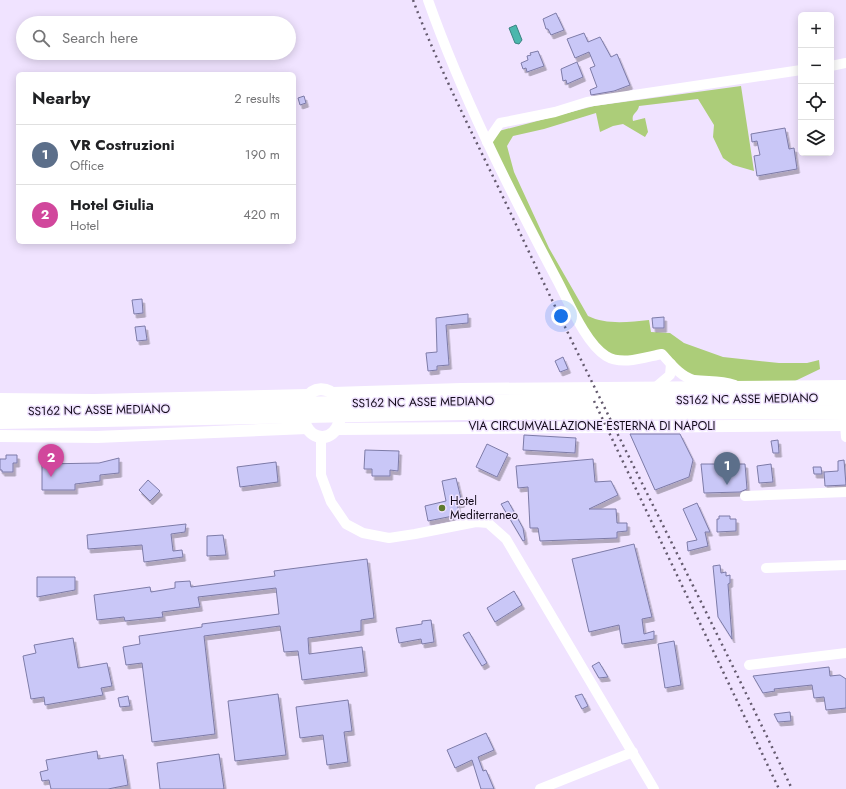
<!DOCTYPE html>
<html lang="en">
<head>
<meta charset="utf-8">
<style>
	:root { --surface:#fff; --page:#f2f2f2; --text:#202124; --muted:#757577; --line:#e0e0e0; --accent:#d93025 }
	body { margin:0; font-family:Jost,sans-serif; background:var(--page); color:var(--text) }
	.controls { position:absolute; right:12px; top:12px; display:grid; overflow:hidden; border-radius:6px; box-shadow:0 2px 10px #0003 }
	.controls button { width:36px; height:36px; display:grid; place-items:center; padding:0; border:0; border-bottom:1px solid var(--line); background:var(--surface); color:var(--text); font:20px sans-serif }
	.you { position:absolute; left:561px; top:316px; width:14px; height:14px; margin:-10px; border:3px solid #fff; border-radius:50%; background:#1a73e8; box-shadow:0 0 0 6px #1a73e833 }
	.badge { display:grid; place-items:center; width:26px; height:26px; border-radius:50%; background:var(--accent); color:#fff; font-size:13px; font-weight:700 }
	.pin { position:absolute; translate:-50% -33px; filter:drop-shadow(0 1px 2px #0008) }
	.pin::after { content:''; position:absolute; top:21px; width:14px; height:12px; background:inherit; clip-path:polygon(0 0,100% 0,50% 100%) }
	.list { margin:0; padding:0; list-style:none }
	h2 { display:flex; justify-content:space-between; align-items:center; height:52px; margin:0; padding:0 16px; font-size:17px }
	h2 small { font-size:13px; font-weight:400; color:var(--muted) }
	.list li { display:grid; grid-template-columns:26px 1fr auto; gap:12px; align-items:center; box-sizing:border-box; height:60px; padding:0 16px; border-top:1px solid var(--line) }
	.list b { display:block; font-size:15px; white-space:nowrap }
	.list p { margin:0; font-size:13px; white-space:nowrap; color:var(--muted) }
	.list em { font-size:13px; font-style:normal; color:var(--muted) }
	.icon { flex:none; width:22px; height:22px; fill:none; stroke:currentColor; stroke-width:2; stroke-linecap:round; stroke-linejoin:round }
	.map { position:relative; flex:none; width:846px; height:789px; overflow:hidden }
	.search { position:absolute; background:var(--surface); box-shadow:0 2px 10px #0003; left:16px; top:16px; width:280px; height:44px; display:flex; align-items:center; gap:10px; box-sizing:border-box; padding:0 14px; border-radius:22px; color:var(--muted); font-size:15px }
	.panel { position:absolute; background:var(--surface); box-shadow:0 2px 10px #0003; left:16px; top:72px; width:280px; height:172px; border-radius:6px }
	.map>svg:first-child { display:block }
	.green { fill:#accd79 }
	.water { fill:#4bb7ad; stroke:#3a8381 }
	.building { fill:#c9c7f7; stroke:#7d7ba7; filter:url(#shadow) }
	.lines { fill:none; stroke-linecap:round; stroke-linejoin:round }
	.minor { stroke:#fff; stroke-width:10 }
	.major { stroke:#fff; stroke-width:12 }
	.highway { stroke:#fff; stroke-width:14 }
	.rail { stroke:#645a6e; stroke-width:2.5; stroke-dasharray:2 4; stroke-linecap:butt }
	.poi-dot { fill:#5e7a2e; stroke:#f0e3ff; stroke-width:1.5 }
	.labels { text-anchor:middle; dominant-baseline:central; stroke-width:3; stroke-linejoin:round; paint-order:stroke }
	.street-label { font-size:12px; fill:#120a19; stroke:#f0e3ff }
	.poi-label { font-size:12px; fill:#120a19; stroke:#f0e3ff; text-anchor:start }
</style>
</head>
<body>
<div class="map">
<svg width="846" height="789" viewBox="0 0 846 789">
	<defs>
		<filter id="shadow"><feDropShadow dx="2.5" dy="4" stdDeviation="0" flood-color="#0004"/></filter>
	</defs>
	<rect width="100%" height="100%" fill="#f0e3ff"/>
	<path class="green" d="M741,86l13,85 -21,-6 -10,-7 -10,-21 1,-12 -16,-26 -59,7c-1,7 -8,7 -6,15l12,-3 3,14 -3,5 -22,-13 -10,2 -13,6 -4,-19 -52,16 -31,7 -6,10 7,26 35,76 39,68c18,9 41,6 61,4l2,12 19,1 14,10 39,14 56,6h28l12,-3 1,9 -27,13h-46l-57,-5 -20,-20h-56l-18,-14 -30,-49 -75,-153 8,-10 95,-25z"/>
	<path class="water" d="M516,25l6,15 -3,4 -4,-1 -6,-15z"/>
	<g class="building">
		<path d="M556,13l8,17 -13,5 -3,-6h-2l-3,-10z"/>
		<path d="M584,33l4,9 12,-5 11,20 6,-3 13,31 -16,6 -23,4 -1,-5 7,-3 -7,-19 5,-2 -6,-14 -14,6 -8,-19z"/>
		<path d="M538,51l6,15 -17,6 -1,-4 -3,1 -2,-6 7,-3 -1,-4 4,-1 -1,-2z"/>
		<path d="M577,62l6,15 -16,7 -1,-4 -3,1 -2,-12z"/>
		<path d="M304,96l2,7 -6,2 -2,-7z"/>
		<path d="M785,128l4,21 5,-1 3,21 -40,7 -3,-20 6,-1 -3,-14 -5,1 -1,-8z"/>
		<path d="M142,299l1,14 -9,1 -2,-14z"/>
		<path d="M468,314v9l-22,2 3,40 -12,1v4l-9,1 -2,-18 11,-1 -1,-34z"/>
		<path d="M664,317v11h-11l-1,-10z"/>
		<path d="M145,326l2,14 -10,1 -2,-14z"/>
		<path d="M563,357l5,12 -8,3 -5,-11z"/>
		<path d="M630,434h50l13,26 -4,17 -34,13z"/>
		<path d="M524,435l52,3 -1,15 -52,-3z"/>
		<path d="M778,440l1,13h-6l-2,-12z"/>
		<path d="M487,444l21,10 -11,23 -21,-10z"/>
		<path d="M365,450l34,1 -1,20 -8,-1v6h-18v-7h-8z"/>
		<path d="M6,455h11v8h-4v9h-11v-2h-2v-11h6z"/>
		<path d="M119,458v15l-19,2v6l-25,3v6h-33v-26l57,-1z"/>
		<path d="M593,459l2,23 16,-1 7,14 -29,14h27l1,14h10v8l-10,1v6l-77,3 -2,-13h-8l-2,-41 -10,1 -2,-22z"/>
		<path d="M844,460l2,25 -21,1 -1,-14 14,-1v-10z"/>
		<path d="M276,462l2,20 -38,5 -3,-20z"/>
		<path d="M701,464h44l2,25 -7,3 -36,1z"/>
		<path d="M771,464l2,18 -14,1 -2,-17z"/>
		<path d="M813,467h8l1,7h-8z"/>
		<path d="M456,478l6,25 -5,1 2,8 -7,2 1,2 -25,5 -3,-15 21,-5 -4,-20z"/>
		<path d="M148,480l12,11 -10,10 -11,-11z"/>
		<path d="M508,501l15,27 2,12 -2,1 -22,-37z"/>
		<path d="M697,503l13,29h-5l3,14 -20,5 -1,-9 10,-2 -14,-31z"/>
		<path d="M719,516h11v3h6v12l-19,1v-13h2z"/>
		<path d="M186,524l-1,8 -14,2 2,17 9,-1 1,7 -39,5 -2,-17 -54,4 -1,-14z"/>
		<path d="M223,535l3,20 -19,1v-20z"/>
		<path d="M634,544l18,73 -10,2 2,15 10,-3v8l-32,5 -3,-19 -30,7 -17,-73z"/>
		<path d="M367,559l7,59 -13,2v11l-53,7 1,16 53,-7 3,25 -63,8 -4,-29 -14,1 -4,-26 -76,10 11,98 -63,8 -10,-79 -16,2 -3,-18 17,-3 -1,-8 63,-9v-3l77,-10 -3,-26 -78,9 2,10 -38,5 1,5 -38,4 -1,-4 -27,3 -3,-25 56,-8 1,5 24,-4v-6l15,-1 1,6 84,-11 -1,-5z"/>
		<path d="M720,565l1,8 5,-1v4l4,-1v8l-2,1 4,55 -14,-22 -5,-51z"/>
		<path d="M37,577h38v13l-38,7z"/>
		<path d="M514,591l8,14 -27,17 -8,-14z"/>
		<path d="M431,620l3,22 -12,2 -1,-5 -22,4 -3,-15 26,-4v-3z"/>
		<path d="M469,632l18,31 -5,3 -19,-31z"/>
		<path d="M73,638l5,30 29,-5 5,23 -11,2 2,7 -58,10 -1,-8 -13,2 -8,-43 13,-3 -2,-8z"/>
		<path d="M674,641l7,44 -16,3 -7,-44z"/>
		<path d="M599,662l9,15 -9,1 -7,-12z"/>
		<path d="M829,667l1,9 10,-1 6,4v29l-20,2 -2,-13 -10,1 -2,-13 -38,4 1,2 -12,2 -10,-17z"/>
		<path d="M278,694l8,61 -51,6 -7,-60z"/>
		<path d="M582,694l6,12 -6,3 -7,-13z"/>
		<path d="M128,696l2,10 -10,1 -2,-9z"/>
		<path d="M348,700l4,31 -8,1 4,30 -21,3 -4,-30 -23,3 -4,-31z"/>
		<path d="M790,712l1,9 -13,1 -4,-8z"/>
		<path d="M486,733l8,17 -16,7 5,14 3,-1 8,19h-13l-9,-29 -17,8 -8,-18z"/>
		<path d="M97,751l1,8 25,-4 5,30 -20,4h-57l-2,-9 -7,1 -2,-9 8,-2 -2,-10z"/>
		<path d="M219,754l5,35h-64l-3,-26z"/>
	</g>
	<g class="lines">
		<g class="minor">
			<path d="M428,0c34,96 80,187 128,278 12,22 29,65 50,78 16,10 40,1 56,-2 9,10 19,23 32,26 16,2 24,0 41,5"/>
			<path d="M831,66l15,-3"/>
			<path d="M487,142l13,-19 55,-11 32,-10 214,-32"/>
			<path d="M657,386l13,-11 1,-11"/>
			<path d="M845,425l1,12"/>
			<path d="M321,437v38l10,27 15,22 17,9 26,5 26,-4 61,-12 12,1 18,16 148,250"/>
			<path d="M745,496l101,-4"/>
			<path d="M766,568l80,-3"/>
			<path d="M749,665l97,-12"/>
			<path d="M540,789l93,-37"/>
		</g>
		<g class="major">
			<path d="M333,393l128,-4 385,-3"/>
			<path d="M0,399l94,1 214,-5"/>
			<path d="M305,400c8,-14 23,-14 32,-2"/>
			<path d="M305,424c8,18 28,17 34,-1"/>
			<path d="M337,429l509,-4"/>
			<path d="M0,436l97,1 210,-9"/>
		</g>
		<g class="highway">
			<path d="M0,411c91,0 181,-5 272,-7 191,-3 383,-4 574,-6"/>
			<path d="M0,422l462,-9 384,-1"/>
		</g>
		<g class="rail">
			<path d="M413,0c28,74 65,144 99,216 90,192 189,381 280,573"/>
			<path d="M594,401l185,388"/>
		</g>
	</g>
	<circle class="poi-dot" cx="442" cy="508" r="4"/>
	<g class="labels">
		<g class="street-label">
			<text transform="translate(747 399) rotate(-1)">SS162 NC ASSE MEDIANO</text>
			<text transform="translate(423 402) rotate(-1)">SS162 NC ASSE MEDIANO</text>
			<text transform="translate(99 410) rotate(-1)">SS162 NC ASSE MEDIANO</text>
			<text x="592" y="426">VIA CIRCUMVALLAZIONE ESTERNA DI NAPOLI</text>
		</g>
		<g class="poi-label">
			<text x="450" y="501">Hotel<tspan x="450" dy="14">Mediterraneo</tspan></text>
		</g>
	</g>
</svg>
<div class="controls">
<button>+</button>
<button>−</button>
<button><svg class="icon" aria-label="locate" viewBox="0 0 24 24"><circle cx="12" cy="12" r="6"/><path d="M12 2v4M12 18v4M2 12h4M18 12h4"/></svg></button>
<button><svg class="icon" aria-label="layers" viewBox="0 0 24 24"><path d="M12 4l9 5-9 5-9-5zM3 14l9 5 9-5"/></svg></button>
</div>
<div class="you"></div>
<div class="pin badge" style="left:727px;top:485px;background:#5c6f8a">1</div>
<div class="pin badge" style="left:51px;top:477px;background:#d1479c">2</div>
<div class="search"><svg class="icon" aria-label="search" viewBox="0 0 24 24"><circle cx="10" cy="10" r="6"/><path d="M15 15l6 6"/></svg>Search here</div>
<section class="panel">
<h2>Nearby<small>2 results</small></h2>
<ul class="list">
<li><span class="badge" style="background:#5c6f8a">1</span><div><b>VR Costruzioni</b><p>Office</p></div><em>190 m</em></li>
<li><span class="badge" style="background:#d1479c">2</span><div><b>Hotel Giulia</b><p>Hotel</p></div><em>420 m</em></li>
</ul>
</section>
</div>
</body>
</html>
